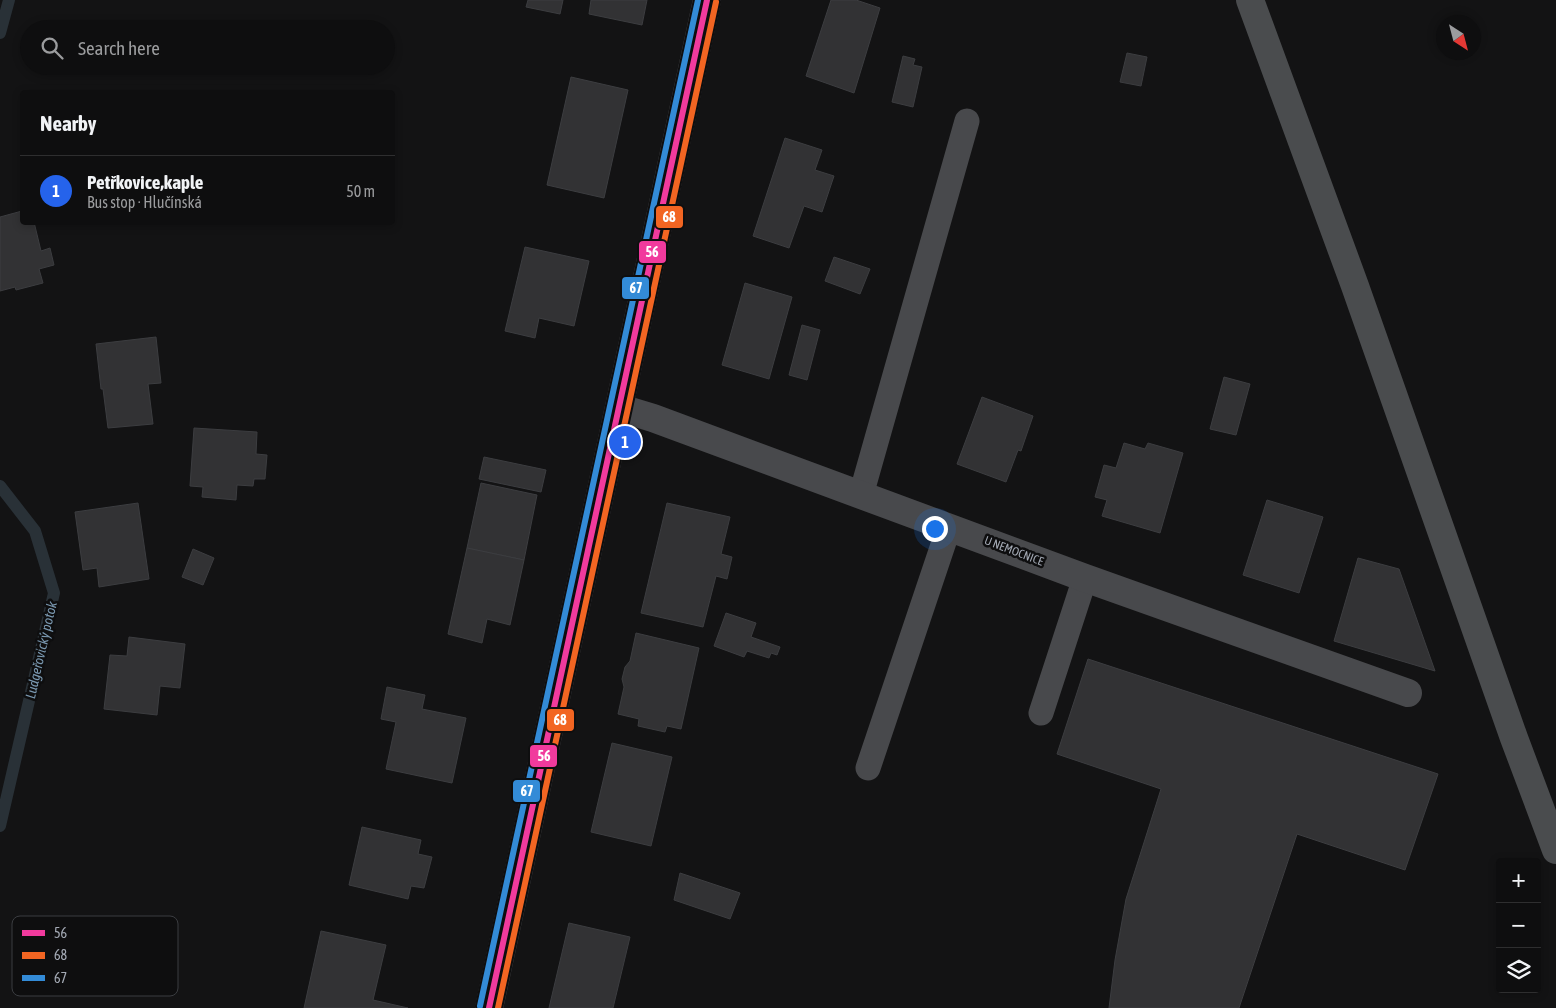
<!DOCTYPE html>
<html lang="en">
<head>
<meta charset="utf-8">
<style>
	:root { --surface:#0e0e0f; --page:#1c1c1d; --text:#f1f3f6; --muted:#9b9c9e; --line:#2e2e2f; --accent:#2563eb }
	body { margin:0; font-family:"Asap Condensed",sans-serif; background:var(--page); color:var(--text) }
	.controls { position:absolute; right:15px; bottom:15px; display:grid; overflow:hidden; border-radius:5px; box-shadow:0 2px 8px #0003 }
	.controls button { width:45px; height:45px; display:grid; place-items:center; padding:0; border:0; border-bottom:1px solid var(--line); background:var(--surface); color:var(--text); font:25px sans-serif }
	.compass { position:absolute; left:1436px; top:15px; width:45px; height:45px; border-radius:50%; background:var(--surface); box-shadow:0 2px 8px #0003; rotate:144deg }
	.you { position:absolute; left:934px; top:528px; width:18px; height:18px; margin:-12px; border:4px solid #fff; border-radius:50%; background:#1a73e8; box-shadow:0 0 0 8px #1a73e833 }
	.badge { display:grid; place-items:center; width:32px; height:32px; border-radius:50%; background:var(--accent); color:#fff; font-size:16px; font-weight:700 }
	.pin { position:absolute; translate:-50% -50%; border:2px solid #fff; box-shadow:0 1px 5px #0006 }
	.list { margin:0; padding:0; list-style:none }
	h2 { display:flex; justify-content:space-between; align-items:center; height:65px; margin:0; padding:0 20px; font-size:21px }
	h2 small { font-size:16px; font-weight:400; color:var(--muted) }
	.list li { display:grid; grid-template-columns:32px 1fr auto; gap:15px; align-items:center; box-sizing:border-box; height:70px; padding:0 20px; border-top:1px solid var(--line) }
	.list b { display:block; font-size:19px; white-space:nowrap }
	.list p { margin:0; font-size:16px; white-space:nowrap; color:var(--muted) }
	.list em { font-size:16px; font-style:normal; color:var(--muted) }
	.icon { flex:none; width:28px; height:28px; fill:none; stroke:currentColor; stroke-width:2; stroke-linecap:round; stroke-linejoin:round }
	.map { position:relative; flex:none; width:1556px; height:1008px; overflow:hidden }
	.search { position:absolute; background:var(--surface); box-shadow:0 2px 8px #0003; left:20px; top:20px; width:375px; height:55px; display:flex; align-items:center; gap:12px; box-sizing:border-box; padding:0 18px; border-radius:28px; color:var(--muted); font-size:19px }
	.panel { position:absolute; background:var(--surface); box-shadow:0 2px 8px #0003; left:20px; top:90px; width:375px; height:135px; border-radius:5px }
	.map>svg:first-child { display:block }
	.lines { fill:none; stroke-linecap:round; stroke-linejoin:round }
	.stream { stroke:#293137; stroke-width:12 }
	.building { fill:#323234; stroke:#3c3d40 }
	.service { stroke:#48494c; stroke-width:25 }
	.minor { stroke:#48494c; stroke-width:28 }
	.tertiary { stroke:#48494c; stroke-width:28 }
	.primary { stroke:#4a4c4e; stroke-width:28 }
	.bus-1-casing { stroke:#0e0e0f; stroke-width:10 }
	.bus-2-casing { stroke:#0e0e0f; stroke-width:10 }
	.bus-3-casing { stroke:#0e0e0f; stroke-width:10 }
	.bus-1 { stroke:#f13a9d; stroke-width:6 }
	.bus-2 { stroke:#f26522; stroke-width:6 }
	.bus-3 { stroke:#338bd7; stroke-width:6 }
	.labels { text-anchor:middle; dominant-baseline:central; stroke-width:5; stroke-linejoin:round; paint-order:stroke }
	.street-label { font-size:12px; fill:#a4aab5; stroke:#0e0e0f }
	.water-label { font-size:14px; font-style:italic; fill:#7a98b0; stroke:#0e0e0f }
	.key { fill:#0e0e0f; stroke:#3b3d41; stroke-width:1 }
	.key-label { font-size:14px; fill:#a4aab5 }
	.line-badge { stroke:#0e0e0f; stroke-width:2 }
	.badge-label { font-size:14px; text-anchor:middle; font-weight:bold; fill:#fff }
</style>
</head>
<body>
<div class="map">
<svg width="1556" height="1008" viewBox="0 0 1556 1008">
	<rect width="100%" height="100%" fill="#131314"/>
	<g class="lines">
		<g class="stream">
			<path d="M0,33l9,-33"/>
			<path d="M0,486l35,45 19,62 -54,233"/>
		</g>
	</g>
	<g class="building">
		<path d="M528,0h35l-3,14 -34,-7z"/>
		<path d="M591,0h56l-5,25 -53,-11z"/>
		<path d="M831,0h25l24,8 -26,85 -48,-17z"/>
		<path d="M1127,53l20,4 -6,29 -21,-4z"/>
		<path d="M903,56l12,3 -2,6 9,2 -9,40 -21,-5z"/>
		<path d="M571,77l57,13 -24,108 -57,-13z"/>
		<path d="M785,138l37,12 -7,20 19,6 -12,36 -18,-6 -15,42 -36,-12z"/>
		<path d="M22,211v11h12l7,29 9,-3 4,17 -15,4 4,14 -27,7 -1,-3 -15,4v-74z"/>
		<path d="M525,247l64,14 -15,65 -35,-8 -4,20 -30,-7z"/>
		<path d="M834,257l36,12 -10,25 -35,-13z"/>
		<path d="M745,283l47,14 -23,82 -47,-14z"/>
		<path d="M802,325l18,5 -13,50 -18,-5z"/>
		<path d="M156,337l5,46 -13,1 5,40 -45,4 -5,-39h-2l-5,-45z"/>
		<path d="M1224,377l26,7 -14,51 -26,-6z"/>
		<path d="M982,397l51,19 -12,35 -3,-1 -12,32 -49,-18z"/>
		<path d="M194,428l63,4 -1,22 11,1 -2,24h-11l-1,7 -16,-1 -1,15 -34,-3 1,-10 -13,-1z"/>
		<path d="M1124,443l21,6 3,-6 35,10 -23,80 -58,-17 5,-16 -12,-3 9,-32 12,3z"/>
		<path d="M484,457l62,13 -5,22 -62,-13z"/>
		<path d="M481,483l56,12 -13,65 -57,-12z"/>
		<path d="M1267,500l56,17 -24,76 -56,-18z"/>
		<path d="M138,503l11,76 -50,8 -2,-19 -14,2 -8,-58z"/>
		<path d="M667,503l63,14 -9,37 11,3 -5,22 -11,-3 -13,51 -62,-14z"/>
		<path d="M467,548l57,12 -14,65 -23,-6 -5,24 -34,-9z"/>
		<path d="M193,549l21,9 -11,27 -21,-8z"/>
		<path d="M1358,558l41,11 36,102 -101,-30z"/>
		<path d="M726,613l30,10 -5,14 29,10 -3,8 -6,-2 -2,5 -22,-7 -3,6 -30,-11z"/>
		<path d="M636,633l63,15 -18,81 -14,-3 -2,6 -27,-6 1,-7 -21,-5 6,-27 -2,-8 3,-12 5,-6z"/>
		<path d="M129,637l56,7 -5,44 -20,-2 -3,29 -53,-6 6,-54 17,1z"/>
		<path d="M1088,659l350,115 -33,96 -108,-36 -58,174h-130l6,-48 11,-61 35,-110 -104,-35z"/>
		<path d="M387,687l38,8 -3,14 44,9 -14,65 -66,-14 10,-47 -15,-3z"/>
		<path d="M612,743l60,14 -21,89 -60,-14z"/>
		<path d="M362,827l59,13 -3,14 14,3 -8,31 -13,-2 -3,13 -59,-14z"/>
		<path d="M680,873l60,20 -10,26 -56,-19z"/>
		<path d="M569,923l61,14 -17,71h-64z"/>
		<path d="M321,931l65,14 -13,55 35,8h-104z"/>
	</g>
	<g class="lines">
		<g class="service">
			<path d="M861,495l106,-374"/>
			<path d="M1041,713l44,-135"/>
			<path d="M868,768l81,-241"/>
		</g>
		<path class="minor" d="M620,408l33,10 432,160 323,115"/>
		<path class="tertiary" d="M489,1008l218,-1008"/>
		<path class="primary" d="M1250,0l105,286 159,452 42,112"/>
		<g class="bus-1-casing">
			<path id="bus-1" d="M489,1008l218,-1008"/>
		</g>
		<g class="bus-2-casing">
			<path id="bus-2" d="M498,1008l218,-1006"/>
		</g>
		<g class="bus-3-casing">
			<path id="bus-3" d="M480,1006l218,-1006"/>
		</g>
		<use href="#bus-1" class="bus-1"/>
		<use href="#bus-2" class="bus-2"/>
		<use href="#bus-3" class="bus-3"/>
	</g>
	<g class="labels">
		<g class="street-label">
			<text transform="translate(1014 551) rotate(21)">U NEMOCNICE</text>
		</g>
		<g class="water-label">
			<text transform="translate(41 650) rotate(-77)">Ludgeřovický potok</text>
		</g>
	</g>
	<rect x="12" y="916" width="166" height="80" rx="8" class="key"/>
	<rect x="22" y="930" width="23" height="6" fill="#f13a9d"/>
	<rect x="22" y="952" width="23" height="7" fill="#f26522"/>
	<rect x="22" y="975" width="23" height="6" fill="#338bd7"/>
	<g class="key-label">
		<text x="54" y="938">56</text>
		<text x="54" y="960">68</text>
		<text x="54" y="983">67</text>
	</g>
	<g class="line-badge">
		<rect x="655" y="205" width="29" height="24" rx="5" fill="#f26522"/>
		<rect x="638" y="240" width="29" height="24" rx="5" fill="#f13a9d"/>
		<rect x="621" y="276" width="29" height="24" rx="5" fill="#338bd7"/>
		<rect x="546" y="708" width="29" height="24" rx="5" fill="#f26522"/>
		<rect x="529" y="744" width="29" height="24" rx="5" fill="#f13a9d"/>
		<rect x="512" y="779" width="29" height="24" rx="5" fill="#338bd7"/>
	</g>
	<g class="badge-label">
		<text x="669" y="222">68</text>
		<text x="652" y="257">56</text>
		<text x="636" y="293">67</text>
		<text x="560" y="725">68</text>
		<text x="544" y="761">56</text>
		<text x="527" y="796">67</text>
	</g>
</svg>
<div class="controls">
<button>+</button>
<button>−</button>
<button><svg class="icon" aria-label="layers" viewBox="0 0 24 24"><path d="M12 4l9 5-9 5-9-5zM3 14l9 5 9-5"/></svg></button>
</div>
<svg class="compass" viewBox="-18 -18 36 36"><path d="M0-13l5 13h-10z" fill="#e53935"/><path d="M0 13l5-13h-10z" fill="#9b9c9e"/></svg>
<div class="you"></div>
<div class="pin badge" style="left:625px;top:442px">1</div>
<div class="search"><svg class="icon" aria-label="search" viewBox="0 0 24 24"><circle cx="10" cy="10" r="6"/><path d="M15 15l6 6"/></svg>Search here</div>
<section class="panel">
<h2>Nearby<small></small></h2>
<ul class="list">
<li><span class="badge">1</span><div><b>Petřkovice,kaple</b><p>Bus stop · Hlučínská</p></div><em>50 m</em></li>
</ul>
</section>
</div>
</body>
</html>
